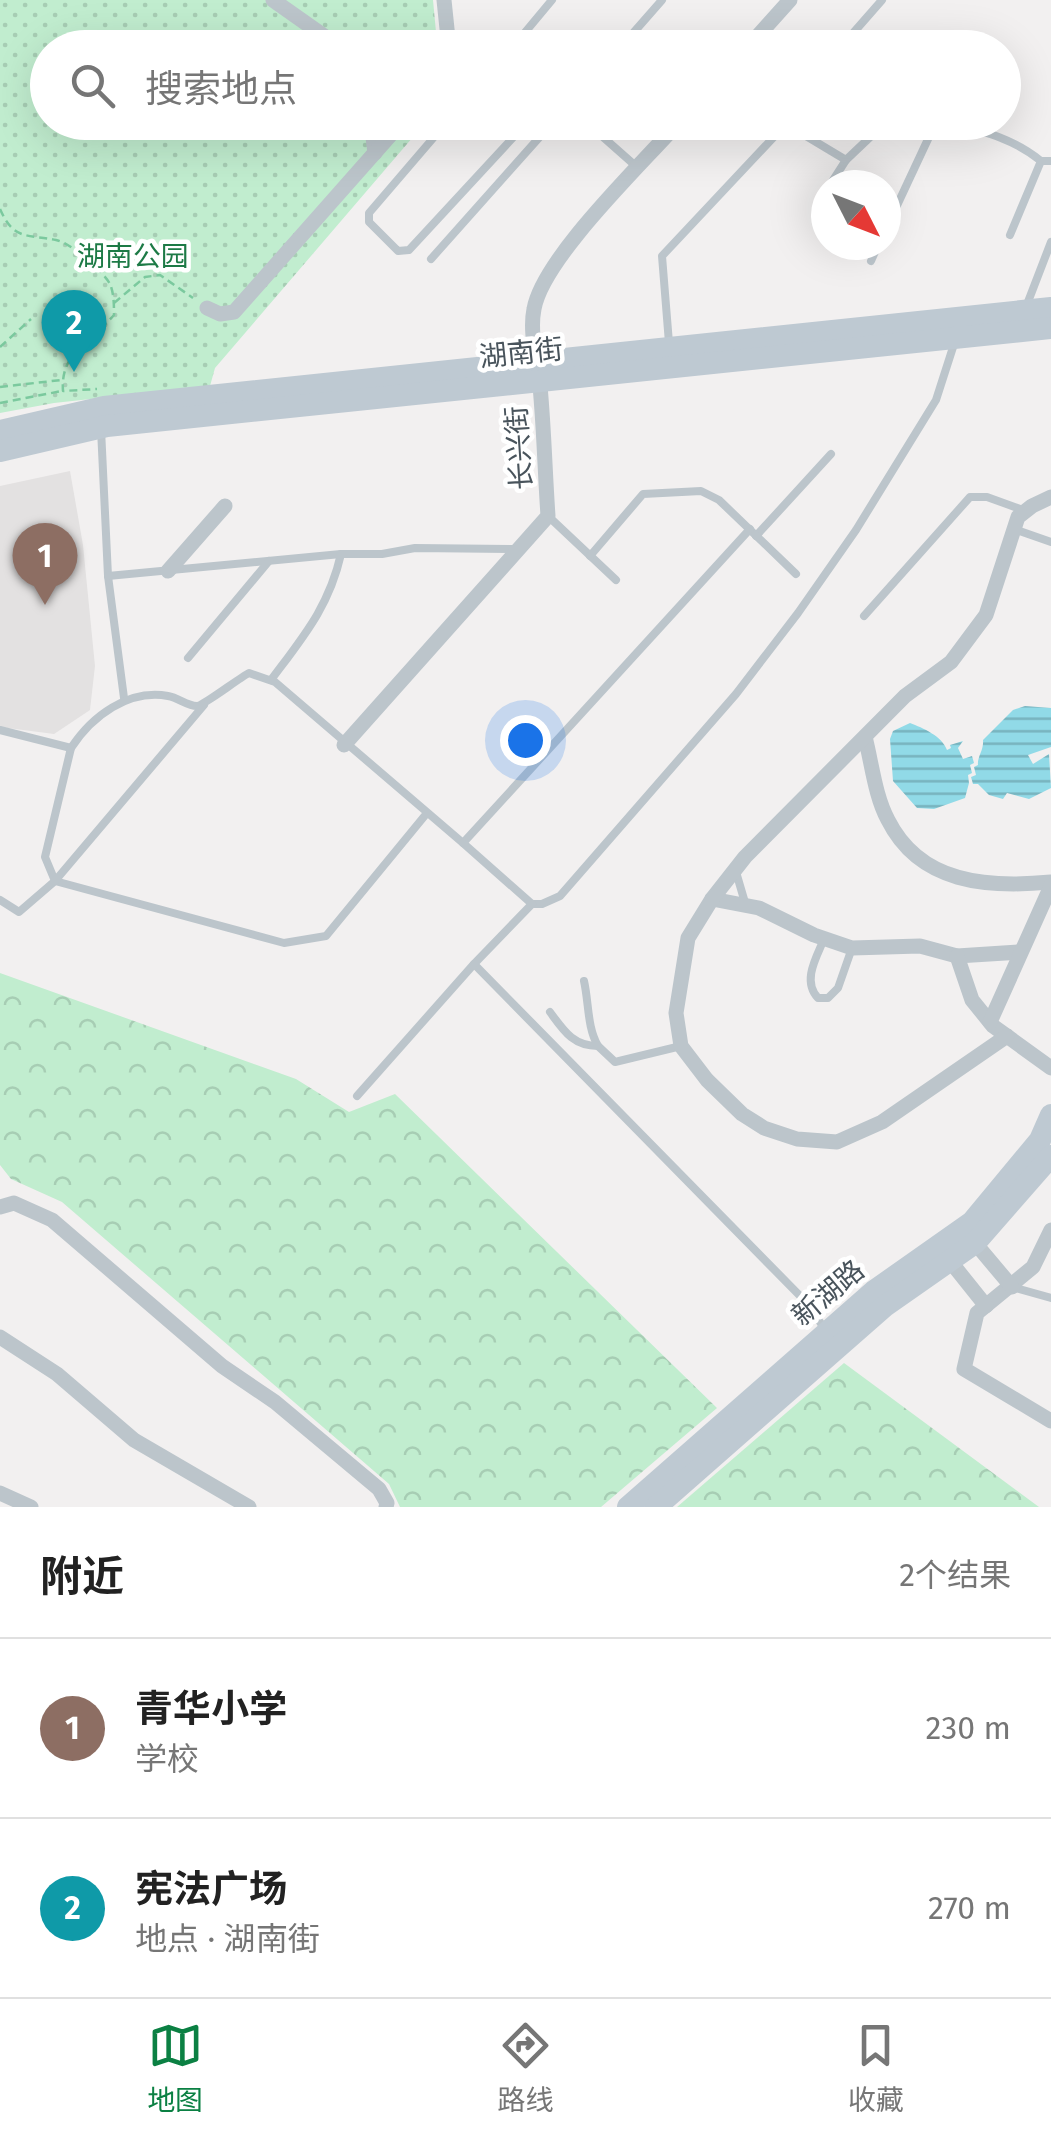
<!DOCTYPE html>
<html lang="zh">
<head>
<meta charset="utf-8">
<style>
	:root { --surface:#fff; --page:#f6f6f6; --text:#222; --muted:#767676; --line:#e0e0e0; --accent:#0b8043 }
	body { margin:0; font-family:"Fira Sans","Noto Sans SC",sans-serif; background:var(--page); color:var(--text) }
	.compass { position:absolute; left:811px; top:170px; width:90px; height:90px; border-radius:50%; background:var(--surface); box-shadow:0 10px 40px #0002; rotate:132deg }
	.you { position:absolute; left:525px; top:740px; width:35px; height:35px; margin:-25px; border:8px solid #fff; border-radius:50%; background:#1a73e8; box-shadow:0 0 0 15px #1a73e833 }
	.badge { display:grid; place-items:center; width:65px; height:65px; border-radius:50%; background:var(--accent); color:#fff; font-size:32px; font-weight:700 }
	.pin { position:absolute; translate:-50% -82px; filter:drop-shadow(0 2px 5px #0008) }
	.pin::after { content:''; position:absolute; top:52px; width:35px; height:30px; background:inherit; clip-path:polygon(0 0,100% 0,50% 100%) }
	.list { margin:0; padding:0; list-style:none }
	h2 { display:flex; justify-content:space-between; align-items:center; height:130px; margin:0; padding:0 40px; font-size:42px }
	h2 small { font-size:32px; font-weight:400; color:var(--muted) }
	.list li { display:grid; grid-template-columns:65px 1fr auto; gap:30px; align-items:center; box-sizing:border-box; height:180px; padding:0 40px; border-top:2px solid var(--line) }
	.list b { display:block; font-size:38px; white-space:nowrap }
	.list p { margin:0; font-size:32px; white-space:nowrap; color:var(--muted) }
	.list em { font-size:32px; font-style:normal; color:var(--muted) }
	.icon { flex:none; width:55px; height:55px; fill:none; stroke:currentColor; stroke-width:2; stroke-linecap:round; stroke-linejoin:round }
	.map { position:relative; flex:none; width:1051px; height:1507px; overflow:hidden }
	.search { position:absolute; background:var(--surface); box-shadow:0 10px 40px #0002; left:30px; right:30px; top:30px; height:110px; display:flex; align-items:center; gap:25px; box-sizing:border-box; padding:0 35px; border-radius:55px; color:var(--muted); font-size:38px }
	.sheet { height:490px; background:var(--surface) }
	nav { display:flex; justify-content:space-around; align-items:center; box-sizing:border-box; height:140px; border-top:2px solid var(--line); background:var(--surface); font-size:28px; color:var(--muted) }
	nav a { display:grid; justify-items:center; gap:5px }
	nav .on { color:var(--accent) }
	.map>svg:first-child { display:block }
	.education { fill:#e3e1e1 }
	.grass { fill:url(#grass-dots) }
	.forest { fill:url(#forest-crowns) }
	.water { fill:url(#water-rules) }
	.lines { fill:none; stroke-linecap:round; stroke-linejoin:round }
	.path { stroke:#7bc99e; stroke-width:2.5; stroke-dasharray:8 5; stroke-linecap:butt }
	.lane { stroke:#bcc5cb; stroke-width:8 }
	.street { stroke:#bcc5cb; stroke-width:15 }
	.secondary { stroke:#bec9d2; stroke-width:22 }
	.labels { text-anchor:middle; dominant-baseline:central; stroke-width:9; stroke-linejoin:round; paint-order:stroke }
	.park-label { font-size:28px; fill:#1d7a46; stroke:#fff }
	.street-label { font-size:28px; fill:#49545c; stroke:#fff }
</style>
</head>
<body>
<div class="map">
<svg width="1051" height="1507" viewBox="0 0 1051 1507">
	<defs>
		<pattern id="grass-dots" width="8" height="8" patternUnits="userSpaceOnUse" patternTransform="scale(2.5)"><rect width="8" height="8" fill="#c1edcf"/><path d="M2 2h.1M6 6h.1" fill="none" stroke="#a7cdb4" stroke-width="1.8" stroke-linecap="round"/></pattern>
		<pattern id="forest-crowns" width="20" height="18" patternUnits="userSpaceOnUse" patternTransform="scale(2.5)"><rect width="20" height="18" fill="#c1edcf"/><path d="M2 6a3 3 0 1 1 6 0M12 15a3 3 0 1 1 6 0" fill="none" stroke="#a7cdb4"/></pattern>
		<pattern id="water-rules" width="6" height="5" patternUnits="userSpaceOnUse" patternTransform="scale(2.5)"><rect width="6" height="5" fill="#91dae7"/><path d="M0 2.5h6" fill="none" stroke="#78b3be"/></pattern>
	</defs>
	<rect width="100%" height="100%" fill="#f2f0f0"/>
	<path class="education" d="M70,471l13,74 12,121 -5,44 -36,24 -54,-7v-241z"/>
	<path class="grass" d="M0,0h433l3,32 7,15 -395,1v74l377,1 -210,245 -5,18 -156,17 -54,10z"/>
	<g class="forest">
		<path d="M0,973l296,106 53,33 46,-18 322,314 -116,99h-201l-11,-23 -327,-282 -51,-23 -11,-14z"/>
		<path d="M844,1363l195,144h-362z"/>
	</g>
	<g class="water">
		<path d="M1025,706l26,2v39l-23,8 5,9 16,-10 2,34 -22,11 -22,-6 -4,6 -14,-4 -11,-11h-5l-2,-7 5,-2 -2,-8 4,-2c-1,-8 6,-15 5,-25l30,-30z"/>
		<path d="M910,723c13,5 32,13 37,27l4,-2 -1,-3 13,-4 -5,7 5,11 9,-3 2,7 -4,2 2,8 -4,2 1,8 -4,15 -31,11 -17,-1 -24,-27 -3,-42 3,-8z"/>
	</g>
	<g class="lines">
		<g class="path">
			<path d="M0,209c14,32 27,25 56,31 15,3 47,31 54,44 4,9 4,22 4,31 -22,26 -54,36 -51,76l34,-2"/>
			<path d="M114,303l31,-26 15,-2 33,23"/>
			<path d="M0,347l31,-28"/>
			<path d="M0,387l61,-7"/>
			<path d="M0,403l62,-12"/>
		</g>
		<g class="lane">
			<path d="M512,48l40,-48"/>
			<path d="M620,48l42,-48"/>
			<path d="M840,48l42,-48"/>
			<path d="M447,122l-78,91v9l29,29 11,-1 111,-120"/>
			<path d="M586,122l52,46"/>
			<path d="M948,122c34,9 65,16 93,39"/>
			<path d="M830,185l16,-25"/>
			<path d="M823,195l3,-5"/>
			<path d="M886,229l50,-107"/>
			<path d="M1010,235l31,-74h10"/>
			<path d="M431,259l122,-137"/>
			<path d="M871,261l7,-16"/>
			<path d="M1026,307l25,-65"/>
			<path d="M669,343l-7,-87 124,-132 60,36 40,-38"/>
			<path d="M101,429l7,147 16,122"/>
			<path d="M548,516l68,64"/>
			<path d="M1014,529l37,13"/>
			<path d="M756,536l75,-82"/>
			<path d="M590,556l53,-62 58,-3 18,9 77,74"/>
			<path d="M108,576l233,-22"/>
			<path d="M864,616l106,-119h17l39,14"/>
			<path d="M188,658l81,-97"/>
			<path d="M271,680c32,-43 58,-73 70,-126h41l33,-6 104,1"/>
			<path d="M0,730l71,18"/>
			<path d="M427,813l-101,123 -42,7 -229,-62 -10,-24 26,-109c21,-32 57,-59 97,-52 11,2 19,10 29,10 6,0 42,-28 52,-33l26,9 188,161 287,-314"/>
			<path d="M736,872l10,34"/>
			<path d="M0,900l19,12 36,-31 149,-176"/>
			<path d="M532,904h10l18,-8 176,-202 62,-81 58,-83 80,-130 19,-59"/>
			<path d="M824,939c-8,19 -22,42 -6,59h10l10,-10 14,-40"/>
			<path d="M474,964l333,339 17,25"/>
			<path d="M584,981c5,22 3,46 14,65"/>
			<path d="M550,1012c14,19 23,34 48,34l17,16 66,-16"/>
			<path d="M357,1096l117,-132 58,-60 -69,-61"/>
			<path d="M1012,1287l39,11"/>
		</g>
		<g class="street">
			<path d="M273,0l68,48"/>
			<path d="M444,0l5,48"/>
			<path d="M747,48l43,-48"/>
			<path d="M371,122l4,31"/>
			<path d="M207,308l13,6 14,-2 168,-190"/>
			<path d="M168,571l57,-65"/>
			<path d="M865,737c7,27 10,59 23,83 32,64 100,68 163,62"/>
			<path d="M344,745l204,-229c-3,-43 -4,-87 -8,-130 -2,-25 -11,-52 -6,-77 9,-51 108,-145 145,-187"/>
			<path d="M712,899l47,9 55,27 38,13 68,-2 37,10 63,-4"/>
			<path d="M957,956l15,44 21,26 58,42"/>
			<path d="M990,1022l61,-136"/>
			<path d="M1007,1036l-125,86 -45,20 -40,-3 -33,-11 -22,-14 -35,-34 -26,-34 -5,-33 12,-75 24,-39 33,-42 160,-161 46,-34 35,-47 32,-98 14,-11 19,-9"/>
			<path d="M0,1207l14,-4 38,17 170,146 53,36 104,87 8,14 -1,4"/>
			<path d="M1051,1230l-18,37 -56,46 -13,56 87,52"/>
			<path d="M975,1243l37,44"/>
			<path d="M950,1261l36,45"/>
			<path d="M0,1337l57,37 77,66 115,67"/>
			<path d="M0,1493l31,14"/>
		</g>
		<g class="secondary">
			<path d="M0,431l104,-24 947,-99"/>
			<path d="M0,451l107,-25 944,-98"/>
			<path d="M628,1507l246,-216 98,-69 68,-82 11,-25"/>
			<path d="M656,1507l229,-201 90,-63 76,-87"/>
		</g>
	</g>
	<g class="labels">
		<g class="park-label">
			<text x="133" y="256">湖南公园</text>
		</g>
		<g class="street-label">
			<text transform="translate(521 353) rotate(-6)">湖南街</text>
			<text transform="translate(519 448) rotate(-94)">长兴街</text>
			<text transform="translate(828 1293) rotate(-40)">新湖路</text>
		</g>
	</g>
</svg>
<svg class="compass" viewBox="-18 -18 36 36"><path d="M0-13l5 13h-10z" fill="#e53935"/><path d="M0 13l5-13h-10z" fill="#767676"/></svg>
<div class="you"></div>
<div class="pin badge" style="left:45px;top:605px;background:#8d6e63">1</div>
<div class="pin badge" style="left:74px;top:372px;background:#0f9aa8">2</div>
<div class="search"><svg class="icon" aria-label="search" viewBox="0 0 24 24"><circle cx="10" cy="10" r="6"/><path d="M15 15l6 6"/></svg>搜索地点</div>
</div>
<section class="sheet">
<h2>附近<small>2个结果</small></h2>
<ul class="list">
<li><span class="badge" style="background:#8d6e63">1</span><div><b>青华小学</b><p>学校</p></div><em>230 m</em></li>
<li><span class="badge" style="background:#0f9aa8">2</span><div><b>宪法广场</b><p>地点 · 湖南街</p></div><em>270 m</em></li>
</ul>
</section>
<nav>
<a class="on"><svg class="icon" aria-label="map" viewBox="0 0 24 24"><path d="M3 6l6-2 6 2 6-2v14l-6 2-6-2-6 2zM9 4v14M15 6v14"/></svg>地图</a>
<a><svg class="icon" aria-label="directions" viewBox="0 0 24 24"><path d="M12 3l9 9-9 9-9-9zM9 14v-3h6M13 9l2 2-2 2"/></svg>路线</a>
<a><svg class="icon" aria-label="saved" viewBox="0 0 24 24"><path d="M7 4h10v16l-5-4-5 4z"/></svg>收藏</a>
</nav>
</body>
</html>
